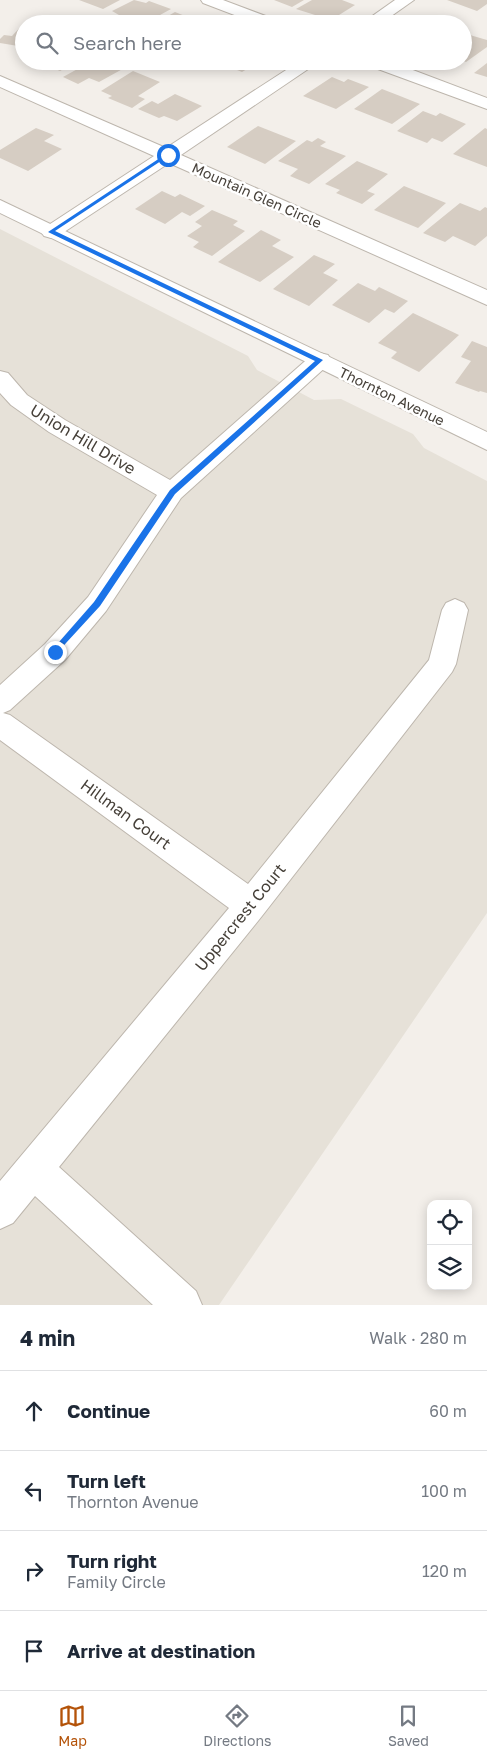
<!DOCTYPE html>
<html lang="en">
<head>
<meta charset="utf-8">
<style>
	:root { --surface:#fff; --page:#f6f6f7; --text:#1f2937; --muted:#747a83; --line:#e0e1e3; --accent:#b45309 }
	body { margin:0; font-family:"Golos Text",sans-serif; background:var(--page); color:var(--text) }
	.controls { position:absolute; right:15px; bottom:15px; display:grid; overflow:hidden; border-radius:10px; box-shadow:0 2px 12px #0003 }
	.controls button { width:45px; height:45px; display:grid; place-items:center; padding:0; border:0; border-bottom:1px solid var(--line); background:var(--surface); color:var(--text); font:25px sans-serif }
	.stop { position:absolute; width:15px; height:15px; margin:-11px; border:4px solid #1a73e8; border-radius:50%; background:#fff }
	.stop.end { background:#1a73e8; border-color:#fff; box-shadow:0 1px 5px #0008 }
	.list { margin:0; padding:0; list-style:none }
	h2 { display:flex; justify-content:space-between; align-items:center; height:65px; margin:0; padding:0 20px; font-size:21px }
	h2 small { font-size:16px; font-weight:400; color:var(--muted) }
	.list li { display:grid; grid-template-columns:32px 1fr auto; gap:15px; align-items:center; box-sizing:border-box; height:80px; padding:0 20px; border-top:1px solid var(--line) }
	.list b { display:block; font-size:19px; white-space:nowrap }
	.list p { margin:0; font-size:16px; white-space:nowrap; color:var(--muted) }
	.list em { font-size:16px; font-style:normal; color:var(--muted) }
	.icon { flex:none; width:28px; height:28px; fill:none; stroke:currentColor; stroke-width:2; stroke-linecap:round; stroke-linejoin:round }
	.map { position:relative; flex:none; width:487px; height:1305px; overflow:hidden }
	.search { position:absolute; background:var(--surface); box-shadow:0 2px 12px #0003; left:15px; right:15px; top:15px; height:55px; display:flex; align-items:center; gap:12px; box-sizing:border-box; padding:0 18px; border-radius:28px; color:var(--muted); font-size:19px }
	.sheet { height:385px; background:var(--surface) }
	nav { display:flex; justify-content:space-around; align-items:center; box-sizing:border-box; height:70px; border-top:1px solid var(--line); background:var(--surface); font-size:14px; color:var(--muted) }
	nav a { display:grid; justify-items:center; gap:2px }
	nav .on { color:var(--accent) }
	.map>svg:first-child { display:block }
	.residential { fill:#e6e1d8 }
	.building { fill:#d6cdc3 }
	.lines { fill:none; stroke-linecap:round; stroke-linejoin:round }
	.minor-casing { stroke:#bdb6ad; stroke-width:2 }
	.tertiary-casing { stroke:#bdb6ad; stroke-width:2 }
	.minor { fill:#fff; fill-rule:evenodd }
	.tertiary { fill:#fff; fill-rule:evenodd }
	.route { fill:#1a73e8 }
	.labels { text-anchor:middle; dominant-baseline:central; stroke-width:5; stroke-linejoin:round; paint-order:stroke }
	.far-street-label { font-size:14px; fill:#464039; stroke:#fff }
	.street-label { font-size:16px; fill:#464039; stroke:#fff }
</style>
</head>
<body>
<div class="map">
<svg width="487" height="1305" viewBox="0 0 487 1305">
	<rect width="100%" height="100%" fill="#f3efea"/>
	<path class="residential" d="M0,229l248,127 9,14 57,30 27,-1 72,35 11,14 63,33v432l-268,392h-219z"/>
	<g class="building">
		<path d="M79,0h41l-17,9z"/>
		<path d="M134,0l12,3 3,-2 22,8 -22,12 -8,-3 -10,6 -17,-6 5,-3 -7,-4z"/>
		<path d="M274,0h30l-12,7z"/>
		<path d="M312,0h30l13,5 -24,15 -35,-11z"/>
		<path d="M447,0h40v4l-10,7z"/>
		<path d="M175,12l30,12h-51z"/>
		<path d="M26,21l8,3h-10v23l-24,-4v-4l4,-4 8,1z"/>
		<path d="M463,33l24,7v7l-21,15 -3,-1z"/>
		<path d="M37,61h33l4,2 -14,8z"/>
		<path d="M92,61h24l12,5 -29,16 -10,-4 -11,6 -15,-7z"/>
		<path d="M215,61h45l-18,11z"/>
		<path d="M487,63v14l-13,-4z"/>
		<path d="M133,71l27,11 -22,14 7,3 -13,9 -24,-10 4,-2 -11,-5z"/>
		<path d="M332,77l12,5 4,-3 21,8 -33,22 -33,-13z"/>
		<path d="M382,89l18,7 20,8 -28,20 -38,-15z"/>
		<path d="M175,94l27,12 -25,15 -13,-5 -5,2 -21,-9 14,-8 6,3z"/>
		<path d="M423,111l13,5 4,-3 26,11 -24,18 -10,-4 -5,5 -30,-12z"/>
		<path d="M258,126l38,15 -31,23 -38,-17z"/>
		<path d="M36,128l18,7 -10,6 18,8 -34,22 -28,-13v-8z"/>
		<path d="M485,128l2,1v38l-34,-13z"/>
		<path d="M318,138l8,4 -6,4 26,10 -37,28 -19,-8 8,-7 -20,-8 29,-21 5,2z"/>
		<path d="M357,161l31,13 -21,17 8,3 -13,10 -26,-11 4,-3 -15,-6z"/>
		<path d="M404,186l42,17 -28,25 -44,-18z"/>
		<path d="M162,191l13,6 5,-3 25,12 -15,10 -8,-4 -17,12 -30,-15z"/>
		<path d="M460,203l20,8 5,-4 2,1v28l-12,10 -22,-10 -8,6 -22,-9z"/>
		<path d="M212,210l26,11 -5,4 12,6 -33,25 -19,-9 6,-5 -12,-6 15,-10 -7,-4z"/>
		<path d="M261,230l20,10 -9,6 22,11 -34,25 -42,-20z"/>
		<path d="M314,255l21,9 -12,9 15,7 -29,26 -36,-17z"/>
		<path d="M358,283l17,8 4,-4 29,14 -14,12 -9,-4 -16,14 -37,-18z"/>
		<path d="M413,313l46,22 -40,37 -28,-14 6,-6 -19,-9z"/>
		<path d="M472,341l15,6v46l-7,-2 -1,1 -24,-9 16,-22 -10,-4z"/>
	</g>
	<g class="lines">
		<g class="minor-casing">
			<g id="minor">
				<path d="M201,0h22l56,21 2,3h-23l-55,-21z"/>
				<path d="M395,0h19l-34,24h-19z"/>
				<path d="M300,61h20l-139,94 306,135v15l-318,-142 -111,73 -7,2 -7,-2 -3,-4 3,-4 110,-72 -154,-69v-11l166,72z"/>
				<path d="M365,61h24l98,37v11l-120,-44z"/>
				<path d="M320,353l8,2 3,5 -3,5 -147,133 -75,113 -41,49 -55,50 -7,3 7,2 238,169 181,-224 13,-50 4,-7 9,-4 9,4 4,7 -12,54 -4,8 -190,244 -203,251 137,124 6,14h-49l-118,-109 -22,27 -13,6v-48l229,-273 -229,-168v-55l45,-41 43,-47 69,-102 -108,-63 -38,-27 -11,-12v-22l8,2 19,22 38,25 105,60 142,-125z"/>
			</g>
		</g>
		<g class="tertiary-casing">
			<path id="tertiary" d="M0,200l487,232v18l-487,-237z"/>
		</g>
		<use href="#minor" class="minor"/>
		<use href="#tertiary" class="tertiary"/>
	</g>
	<path class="route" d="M166,154l4,1 -115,76 268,129 -148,134 -75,112 -45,49 -4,-3 1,-2 42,-48 76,-112 145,-129 -267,-129z"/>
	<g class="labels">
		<g class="far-street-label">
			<text transform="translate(257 195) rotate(24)">Mountain Glen Circle</text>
			<text transform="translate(392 396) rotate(26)">Thornton Avenue</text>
		</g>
		<g class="street-label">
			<text transform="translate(83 439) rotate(31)">Union Hill Drive</text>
			<text transform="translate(126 814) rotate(36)">Hillman Court</text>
			<text transform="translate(240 917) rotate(-51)">Uppercrest Court</text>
		</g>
	</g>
</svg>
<div class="controls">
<button><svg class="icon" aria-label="locate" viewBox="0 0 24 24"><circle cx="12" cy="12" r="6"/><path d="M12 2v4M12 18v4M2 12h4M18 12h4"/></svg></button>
<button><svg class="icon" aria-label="layers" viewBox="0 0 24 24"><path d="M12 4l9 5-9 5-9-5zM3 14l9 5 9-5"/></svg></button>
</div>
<div class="stop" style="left:168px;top:155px"></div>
<div class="stop end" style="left:55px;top:652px"></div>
<div class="search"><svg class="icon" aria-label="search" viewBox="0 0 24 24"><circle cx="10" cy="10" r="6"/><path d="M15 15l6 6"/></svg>Search here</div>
</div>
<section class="sheet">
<h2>4 min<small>Walk · 280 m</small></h2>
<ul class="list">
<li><svg class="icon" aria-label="ahead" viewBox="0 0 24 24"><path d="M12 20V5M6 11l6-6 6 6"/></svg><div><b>Continue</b></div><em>60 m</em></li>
<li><svg class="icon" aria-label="left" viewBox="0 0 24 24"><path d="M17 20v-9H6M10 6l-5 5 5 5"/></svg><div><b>Turn left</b><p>Thornton Avenue</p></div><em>100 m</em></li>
<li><svg class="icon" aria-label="right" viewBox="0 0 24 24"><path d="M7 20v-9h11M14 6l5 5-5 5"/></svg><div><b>Turn right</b><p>Family Circle</p></div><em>120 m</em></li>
<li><svg class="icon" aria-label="arrive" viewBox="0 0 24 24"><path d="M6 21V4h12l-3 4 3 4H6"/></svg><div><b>Arrive at destination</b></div></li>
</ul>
</section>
<nav>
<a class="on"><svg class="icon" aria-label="map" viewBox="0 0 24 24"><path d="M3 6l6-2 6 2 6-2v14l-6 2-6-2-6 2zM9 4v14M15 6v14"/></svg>Map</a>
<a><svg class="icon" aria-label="directions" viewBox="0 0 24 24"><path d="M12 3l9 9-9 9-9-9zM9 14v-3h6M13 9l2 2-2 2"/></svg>Directions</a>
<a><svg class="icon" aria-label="saved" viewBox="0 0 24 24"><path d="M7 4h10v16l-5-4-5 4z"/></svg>Saved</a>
</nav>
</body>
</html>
